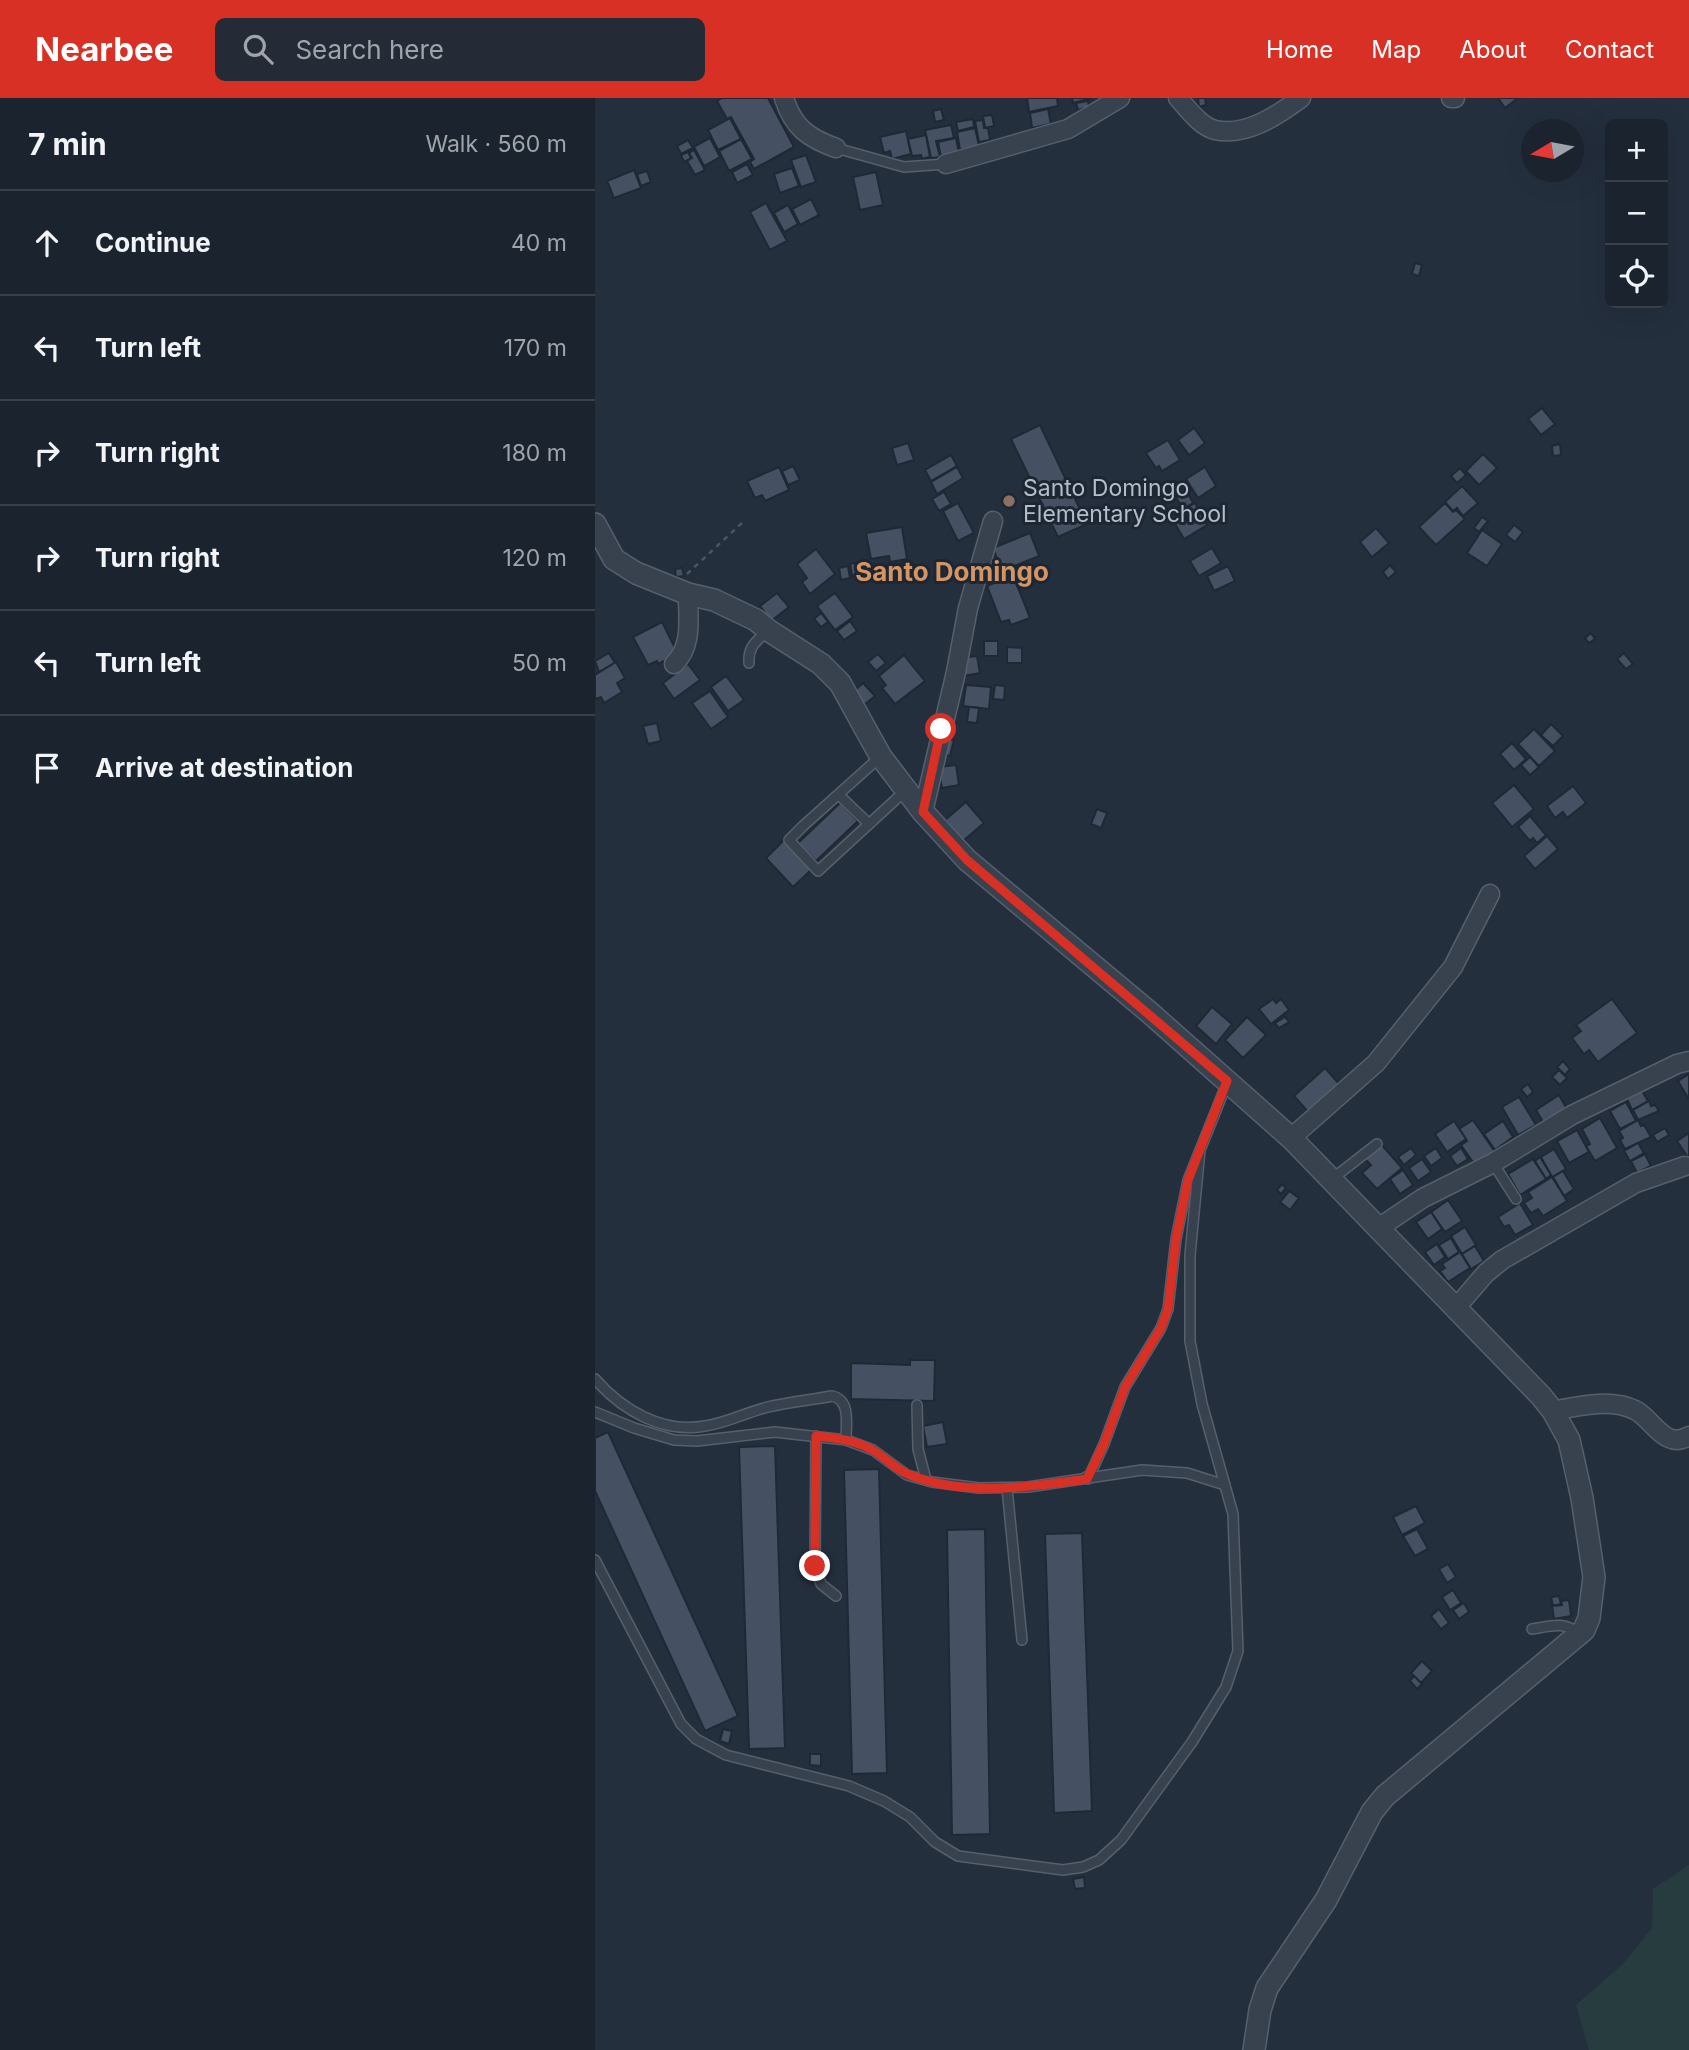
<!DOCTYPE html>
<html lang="en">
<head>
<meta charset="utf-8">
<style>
	:root { --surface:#1b232e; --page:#242b36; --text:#f1f3f6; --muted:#a0a4aa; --line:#39404a; --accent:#d93025 }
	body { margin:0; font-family:Inter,sans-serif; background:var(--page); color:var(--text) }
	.controls { position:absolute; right:21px; top:21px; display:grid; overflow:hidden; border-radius:10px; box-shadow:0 7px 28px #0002 }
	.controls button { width:63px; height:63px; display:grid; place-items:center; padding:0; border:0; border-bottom:2px solid var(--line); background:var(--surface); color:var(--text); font:35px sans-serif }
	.compass { position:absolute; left:926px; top:21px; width:63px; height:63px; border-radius:50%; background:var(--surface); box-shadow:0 7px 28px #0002; rotate:260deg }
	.stop { position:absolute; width:21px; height:21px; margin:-16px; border:5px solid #d93025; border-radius:50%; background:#fff }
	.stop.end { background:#d93025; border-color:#fff; box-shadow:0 2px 7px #0008 }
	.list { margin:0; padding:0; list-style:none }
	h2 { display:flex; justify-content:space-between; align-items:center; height:91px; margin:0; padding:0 28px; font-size:30px }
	h2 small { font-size:23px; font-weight:400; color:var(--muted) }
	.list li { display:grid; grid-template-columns:46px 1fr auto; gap:21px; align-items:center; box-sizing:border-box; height:105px; padding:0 28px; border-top:2px solid var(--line) }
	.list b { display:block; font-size:26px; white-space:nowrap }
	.list em { font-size:23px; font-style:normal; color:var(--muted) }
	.icon { flex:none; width:38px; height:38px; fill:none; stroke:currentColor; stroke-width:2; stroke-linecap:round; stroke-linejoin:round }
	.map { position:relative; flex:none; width:1094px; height:1952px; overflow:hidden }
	header { display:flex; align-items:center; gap:42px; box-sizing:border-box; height:98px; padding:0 35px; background:var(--accent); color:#fff }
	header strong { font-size:33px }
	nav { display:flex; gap:38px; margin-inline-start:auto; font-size:24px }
	.search { width:490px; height:63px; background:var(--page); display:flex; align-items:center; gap:18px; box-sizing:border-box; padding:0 24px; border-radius:10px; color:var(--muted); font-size:26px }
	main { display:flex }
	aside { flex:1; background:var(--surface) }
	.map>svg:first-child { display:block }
	.green { fill:#263c3f }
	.building { fill:#455162; stroke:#1f2835; stroke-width:2 }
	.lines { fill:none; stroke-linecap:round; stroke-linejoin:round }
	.service-casing { stroke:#565f6c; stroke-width:12 }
	.minor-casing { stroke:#565f6c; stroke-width:21 }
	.tertiary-casing { stroke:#565f6c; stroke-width:24 }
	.path { stroke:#44595c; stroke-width:2.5; stroke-dasharray:5 5; stroke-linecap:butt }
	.service { stroke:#38414e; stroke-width:9 }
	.minor { stroke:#38414e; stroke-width:18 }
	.tertiary { stroke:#38414e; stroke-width:21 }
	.route { stroke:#d93025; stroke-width:9 }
	.education-dot { fill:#8d6e63; stroke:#1d2633; stroke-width:2.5 }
	.labels { text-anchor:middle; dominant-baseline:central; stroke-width:6; stroke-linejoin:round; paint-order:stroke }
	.poi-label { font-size:23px; fill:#b4bcc9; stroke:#1d2633; text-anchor:start }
	.quarter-label { font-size:26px; font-weight:bold; fill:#d59563; stroke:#1d2633 }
</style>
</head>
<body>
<header>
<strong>Nearbee</strong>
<div class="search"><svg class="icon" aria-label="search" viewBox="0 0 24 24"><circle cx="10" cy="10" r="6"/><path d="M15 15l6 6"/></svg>Search here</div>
<nav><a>Home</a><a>Map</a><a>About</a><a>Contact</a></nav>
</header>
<main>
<aside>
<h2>7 min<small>Walk · 560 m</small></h2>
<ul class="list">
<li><svg class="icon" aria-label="ahead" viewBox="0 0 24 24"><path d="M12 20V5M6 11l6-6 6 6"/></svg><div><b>Continue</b></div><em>40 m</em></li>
<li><svg class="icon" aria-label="left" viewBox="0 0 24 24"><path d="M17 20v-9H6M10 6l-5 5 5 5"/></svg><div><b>Turn left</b></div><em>170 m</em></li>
<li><svg class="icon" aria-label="right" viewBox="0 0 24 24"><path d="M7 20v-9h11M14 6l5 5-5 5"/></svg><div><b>Turn right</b></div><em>180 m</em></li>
<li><svg class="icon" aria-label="right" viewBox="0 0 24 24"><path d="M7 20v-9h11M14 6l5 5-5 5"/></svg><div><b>Turn right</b></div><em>120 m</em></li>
<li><svg class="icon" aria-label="left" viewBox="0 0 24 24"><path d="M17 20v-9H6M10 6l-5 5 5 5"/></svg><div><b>Turn left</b></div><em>50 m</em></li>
<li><svg class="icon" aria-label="arrive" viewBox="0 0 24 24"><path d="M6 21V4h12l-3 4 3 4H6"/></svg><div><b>Arrive at destination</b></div></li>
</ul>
</aside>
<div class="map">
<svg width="1094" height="1952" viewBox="0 0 1094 1952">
	<rect width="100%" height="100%" fill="#242f3e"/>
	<path class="green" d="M1094,1767v185h-100l-13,-45 48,-42 28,-35 1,-39z"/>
	<g class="building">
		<path d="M127,0h46l26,49 -40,22 -4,-7 4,-3 -23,-42 -4,2 -10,-18z"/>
		<path d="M432,0h30l1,8 -29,6z"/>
		<path d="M477,0h20l-19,5z"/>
		<path d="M603,0h7l1,7 -7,2z"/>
		<path d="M903,0h20l-13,10z"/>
		<path d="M493,3l1,6 -11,3 -2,-7z"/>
		<path d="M346,11l3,11 -9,2 -2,-11z"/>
		<path d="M453,11l3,15 -19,4 -2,-15z"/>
		<path d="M397,17l2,11 -9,2 -2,-12z"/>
		<path d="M135,20l11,21 -23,11 -10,-20z"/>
		<path d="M378,21l1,8 -16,4 -2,-9z"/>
		<path d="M388,22l1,8h4l2,12 -11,2 -4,-21z"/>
		<path d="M356,27l3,13 -18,3 4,16 -9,1 -6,-28z"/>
		<path d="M380,30l4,18 -19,4 -3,-18z"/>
		<path d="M311,33l5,23 -19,5 -2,-8 -6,2 -4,-16z"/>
		<path d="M331,37l4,22 -8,2 -1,-4 -9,1 -4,-17z"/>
		<path d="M115,40l10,19 -16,9 -10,-19z"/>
		<path d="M361,40l3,15 -18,4 -3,-15z"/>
		<path d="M146,41l11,20 -23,12 -10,-20z"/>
		<path d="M93,42l5,8 -12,6 -4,-8z"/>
		<path d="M99,52l11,20 -10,5 -8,-14 5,-3 -3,-5z"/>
		<path d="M93,54l3,6 -7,4 -3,-7z"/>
		<path d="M211,57l10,27 -15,5 -10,-27z"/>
		<path d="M152,66l6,11 -16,8 -5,-11z"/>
		<path d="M197,70l7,18 -19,7 -6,-19z"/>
		<path d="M39,72l7,18 -27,10 -7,-17z"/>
		<path d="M52,73l4,11 -10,4 -4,-12z"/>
		<path d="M281,74l7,33 -23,5 -7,-33z"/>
		<path d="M216,101l8,16 -19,10 -8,-16z"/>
		<path d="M171,105l21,38 -17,9 -20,-38z"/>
		<path d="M193,107l10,19 -14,8 -10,-19z"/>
		<path d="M820,165l7,2 -3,11 -7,-2z"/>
		<path d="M947,310l13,16 -14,11 -13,-16z"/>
		<path d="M445,327l47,99 -29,13 -47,-98z"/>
		<path d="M599,330l11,15 -16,12 -11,-15z"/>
		<path d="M573,342l12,20 -18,11 -3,-5 -3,2 -10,-15z"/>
		<path d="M313,345l6,17 -17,5 -5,-17z"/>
		<path d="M965,346l1,11 -8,1 -1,-10z"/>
		<path d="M888,356l14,14 -18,17 -13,-14z"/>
		<path d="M356,357l6,11 -26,15 -6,-11z"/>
		<path d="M198,368l7,14 -12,5 -6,-14z"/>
		<path d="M184,369l10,23 -24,11 -3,-6 -7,3 -8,-17z"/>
		<path d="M362,369l6,11 -26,16 -6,-12z"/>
		<path d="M610,369l11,19 -18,12 -12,-19z"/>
		<path d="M865,370l6,7 -9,8 -6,-7z"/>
		<path d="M867,388l16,17 -15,13 -6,-8 -4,3 -8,-9z"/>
		<path d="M590,390l8,15 -10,6 -9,-15z"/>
		<path d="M349,394l7,12 -12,7 -7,-12z"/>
		<path d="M363,405l16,30 -16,8 -15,-30z"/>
		<path d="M600,405l12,22 -23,14 -13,-22z"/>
		<path d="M850,405l8,9 3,-2 9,9 -29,26 -17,-18z"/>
		<path d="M887,419l6,4 -9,11 -5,-4z"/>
		<path d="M919,427l9,7 -8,10 -9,-7z"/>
		<path d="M307,429l5,32 -17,3 -1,-6 -18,3 -5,-26z"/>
		<path d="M781,430l13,15 -17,14 -12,-15z"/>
		<path d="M887,432l20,14 -15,22 -20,-13z"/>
		<path d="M435,435l9,23 -37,15 -9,-23z"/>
		<path d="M617,450l9,15 -22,13 -9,-15z"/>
		<path d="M221,451l19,25 -25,20 -8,-12 5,-4 -10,-14z"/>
		<path d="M271,463l2,12 -16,3 -2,-12z"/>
		<path d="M795,467l6,7 -8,7 -5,-7z"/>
		<path d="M253,468l2,12 -9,2 -2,-12z"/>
		<path d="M633,468l7,15 -21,10 -7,-15z"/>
		<path d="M87,470l2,8 -8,1 -1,-8z"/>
		<path d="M418,477l17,43 -19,7 -2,-5 -8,2 -14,-36z"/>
		<path d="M182,495l12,14 -18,14 -11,-15z"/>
		<path d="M240,495l18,24 -18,13 -18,-24z"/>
		<path d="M226,515l7,9 -7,5 -7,-8z"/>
		<path d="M255,523l7,10 -13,9 -7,-9z"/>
		<path d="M67,524l16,32 -20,10 -1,-3 -9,4 -15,-28z"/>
		<path d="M996,535l4,6 -6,4 -4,-5z"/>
		<rect x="389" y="543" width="14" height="15"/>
		<path d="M412,549l15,1v15h-15z"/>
		<path d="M14,555l6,10 -16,9 -4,-11z"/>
		<path d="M1029,555l9,11 -7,5 -9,-10z"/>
		<path d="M283,556l8,9 -10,8 -8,-9z"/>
		<path d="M309,557l21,26 -30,23 -13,-16 4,-3 -7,-9z"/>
		<path d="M382,558l3,17 -16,3 -3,-18z"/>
		<path d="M21,564l9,16 -8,5 5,9 -18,11 -3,-6 -5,2 -1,-2v-22z"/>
		<path d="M93,566l12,16 -26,19 -11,-16z"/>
		<path d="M131,578l18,24 -16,11 -17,-24z"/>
		<path d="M268,585l12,13 -11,9 -11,-13z"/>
		<path d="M371,587l25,2 -2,22 -26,-3z"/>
		<path d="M400,587l10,1 -1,14 -11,-1z"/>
		<path d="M115,593l18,26 -17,12 -19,-26z"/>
		<path d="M374,609l10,1 -2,15 -10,-1z"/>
		<path d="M62,625l4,18 -13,3 -5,-18z"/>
		<path d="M956,626l12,12 -10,10 -12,-11z"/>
		<path d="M939,631l21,22 -16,15 -21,-22z"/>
		<path d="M349,640l10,2 -4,16 -9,-2z"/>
		<path d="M917,645l14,16 -12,11 -14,-16z"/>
		<path d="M935,659l9,10 -9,8 -9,-10z"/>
		<path d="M361,667l3,20 -17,3 -4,-21z"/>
		<path d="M919,687l20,24 -22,18 -20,-24z"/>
		<path d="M978,688l13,17 -19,15 -4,-6 -8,6 -8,-12z"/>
		<path d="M371,704l18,21 -21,18 -18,-21z"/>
		<path d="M245,705l18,18 -42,40 -18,-18z"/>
		<path d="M502,711l10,4 -6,15 -10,-4z"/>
		<path d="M935,718l16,19 -9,8 -4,-5 -3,3 -12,-14z"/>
		<path d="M952,738l11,13 -23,20 -11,-13z"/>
		<path d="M189,742l27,30 -18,17 -27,-29z"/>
		<path d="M678,901l3,4 5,-4 8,11 -18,14 -12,-15z"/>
		<path d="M1017,901l25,34 -39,29 -9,-12 -5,4 -12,-16 9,-7 -5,-6z"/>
		<path d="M617,909l20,17 -16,20 -20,-18z"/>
		<path d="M652,919l19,18 -23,23 -18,-18z"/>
		<path d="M690,919l4,5 -10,6 -4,-5z"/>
		<path d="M968,963l7,8 -5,6 -8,-8z"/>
		<path d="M730,970l16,18 -31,28 -16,-18z"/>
		<path d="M964,972l8,8 -7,7 -8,-8z"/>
		<path d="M1094,976v23l-1,1 -10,-17z"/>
		<path d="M933,986l5,8 -6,5 -6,-8z"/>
		<path d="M1047,993l6,10 -16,9 -5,-11z"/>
		<path d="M964,997l9,16 -23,14 -9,-15z"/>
		<path d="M924,999l17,28 -18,10 -16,-28z"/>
		<path d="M1054,1003l2,5 4,-1 4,6 -21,9 -5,-10z"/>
		<path d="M1031,1004l10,19 -16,8 -10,-18z"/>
		<path d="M1005,1020l17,30 -22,13 -9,-15 4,-2 -8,-15z"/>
		<path d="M878,1022l22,32 -20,13 -14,-20 6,-4 -8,-12z"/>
		<path d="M1043,1022l3,6 3,-1 7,12 -26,12 -5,-9 3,-2 -4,-7z"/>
		<path d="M859,1023l12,18 -19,13 -12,-18z"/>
		<path d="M908,1023l10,16 -18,13 -11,-16z"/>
		<path d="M1070,1030l4,7 -12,7 -4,-7z"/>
		<path d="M982,1032l12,22 -20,11 -12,-22z"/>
		<path d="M1094,1035v26l-12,-18z"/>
		<path d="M1043,1045l6,10 -14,8 -6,-10z"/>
		<path d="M786,1046l21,24 -25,21 -15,-16 9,-8 -6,-6z"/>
		<path d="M816,1050l5,7 -12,10 -6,-8z"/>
		<path d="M841,1050l6,10 -11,8 -7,-10z"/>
		<path d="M866,1050l7,11 -11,7 -7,-10z"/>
		<path d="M959,1051l12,20 -14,8 -11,-20z"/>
		<path d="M1050,1056l6,12 -14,7 -6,-12z"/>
		<path d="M945,1059l11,18 -5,4 -11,-18z"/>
		<path d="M827,1061l9,13 -13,9 -9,-13z"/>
		<path d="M938,1061l13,20 -26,16 -12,-21z"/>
		<path d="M808,1072l10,15 -13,9 -10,-15z"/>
		<path d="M968,1073l11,18 -10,7 -11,-19z"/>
		<path d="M957,1079l15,24 -24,15 -5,-7 -7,4 -7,-10 8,-5 -4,-6z"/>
		<path d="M687,1086l4,4 -5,6 -4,-4z"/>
		<path d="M694,1093l10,7 -9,12 -10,-8z"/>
		<path d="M853,1102l14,21 -17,11 -14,-20z"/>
		<path d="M925,1105l13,22 -18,10 -6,-10 -5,2 -6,-10z"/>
		<path d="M836,1114l11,17 -14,10 -12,-17z"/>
		<path d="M870,1129l11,18 -14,9 -11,-18z"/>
		<path d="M856,1140l8,14 -11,7 -9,-14z"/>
		<path d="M842,1146l8,13 -11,8 -9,-13z"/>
		<path d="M880,1148l9,15 -13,8 -9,-15z"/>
		<path d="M865,1154l10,16 -22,14 -8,-11 5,-3 -3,-4z"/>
		<path d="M315,1262h25l-1,41 -83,-2v-36l59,2z"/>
		<path d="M348,1324l4,22 -20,3 -4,-21z"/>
		<path d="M13,1334l130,284 -33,15 -110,-240v-53z"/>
		<path d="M180,1348l10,302 -36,1 -10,-302z"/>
		<path d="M284,1371l8,304 -35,1 -8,-304z"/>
		<path d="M821,1408l9,17 -23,12 -9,-18z"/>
		<path d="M390,1431l5,305 -38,1 -5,-305z"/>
		<path d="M822,1431l11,20 -13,7 -12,-20z"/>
		<path d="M487,1435l10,278 -38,2 -9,-279z"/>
		<path d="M853,1466l8,13 -9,6 -8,-14z"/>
		<path d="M858,1492l8,13 -11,7 -8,-13z"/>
		<path d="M964,1498l2,8 -8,2 -2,-9z"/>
		<path d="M974,1502l2,16 -17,3 -2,-13 10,-1 -1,-4z"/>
		<path d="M869,1505l5,9 -10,7 -6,-9z"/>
		<path d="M844,1511l10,14 -8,6 -10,-13z"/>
		<path d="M827,1563l10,10 -11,12 -10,-10z"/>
		<path d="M819,1578l8,8 -5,5 -7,-8z"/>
		<path d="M128,1631l9,2 -3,13 -9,-3z"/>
		<path d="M215,1656h11v12l-11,-1z"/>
		<path d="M489,1779l1,11 -10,1 -2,-10z"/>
	</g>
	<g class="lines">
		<g class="service-casing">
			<g id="service">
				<path d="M241,50l68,19 42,-3"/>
				<path d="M154,565c-1,-17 7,-21 18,-32"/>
				<path d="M285,659l-77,69 -14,14 29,31 87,-80"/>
				<path d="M244,697l30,29"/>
				<path d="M898,1065l23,36"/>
				<path d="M737,1081l45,-35"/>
				<path d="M0,1281c27,31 68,55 110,47 22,-3 42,-14 63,-19 21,-5 43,-7 64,-11 19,4 14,28 14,44"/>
				<path d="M322,1307l1,44 8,31"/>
				<path d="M0,1314l39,16 40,12 23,1 78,-9 71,8 27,10 34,25 25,7 47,6 49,-1 114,-17 45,3 38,12"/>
				<path d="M221,1338l-1,130 6,18 15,12"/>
				<path d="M491,1379l2,2 16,-35 21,-57 36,-59 7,-19 8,-70 12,-59 39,-97"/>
				<path d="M412,1390l15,152"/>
				<path d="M0,1462l86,164 15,15 30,16 123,31 35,15 26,16 25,25 23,14 105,14 20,-3 16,-7 22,-20 71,-98 34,-55 12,-36 -5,-137 -31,-110 -12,-63v-86l10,-105"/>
				<path d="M937,1531c15,-2 34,-9 45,5"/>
			</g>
		</g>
		<g class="minor-casing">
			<g id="minor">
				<path d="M189,0c9,29 24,40 52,50"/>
				<path d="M583,0c10,11 22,28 37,32 31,7 63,-15 86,-32"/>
				<path d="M856,0h4"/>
				<path d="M351,66l122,-35 52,-31"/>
				<path d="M79,566c19,-18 14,-45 14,-70"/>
				<path d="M328,714l33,-140 12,-64 25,-87"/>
				<path d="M696,1040l85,-75 77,-96 37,-73"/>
				<path d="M782,1131l46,-31 70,-35 79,-48 105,-51 12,-3"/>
				<path d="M860,1211l31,-36 16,-13 134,-77 49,-17"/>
				<path d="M958,1313c25,-5 58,-13 82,-1 17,8 30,41 54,26"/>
			</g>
		</g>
		<g class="tertiary-casing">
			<path id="tertiary" d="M0,426l19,35 22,14 52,21 26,6 42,20 12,10 53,34 19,19 41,74 42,55 44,48 182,152 142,126 250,258 12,15 16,29 13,58 12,79 -5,41 -5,12 -199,166 -13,16 -46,88 -59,88 -7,22 -6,40"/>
		</g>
		<path class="path" d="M92,476l56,-52"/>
		<use href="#service" class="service"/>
		<use href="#minor" class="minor"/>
		<use href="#tertiary" class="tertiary"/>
	</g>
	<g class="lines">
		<path class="route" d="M220,1468l1,-130c20,2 40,4 58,15 12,7 22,19 36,24 56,22 120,12 177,4l17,-35 21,-57 36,-59 7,-19 8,-70 12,-59 39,-99 -260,-221 -44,-48 18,-83"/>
	</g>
	<circle class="education-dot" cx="414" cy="403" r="7"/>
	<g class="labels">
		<g class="poi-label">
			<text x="428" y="390">Santo Domingo<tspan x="428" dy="26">Elementary School</tspan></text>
		</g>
		<g class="quarter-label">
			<text x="357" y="473">Santo Domingo</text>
		</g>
	</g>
</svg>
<div class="controls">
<button>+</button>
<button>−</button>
<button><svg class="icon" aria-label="locate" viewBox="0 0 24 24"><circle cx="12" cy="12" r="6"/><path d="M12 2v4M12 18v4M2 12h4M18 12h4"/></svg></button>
</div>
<svg class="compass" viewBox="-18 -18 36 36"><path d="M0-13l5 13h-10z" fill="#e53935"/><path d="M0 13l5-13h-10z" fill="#a0a4aa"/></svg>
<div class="stop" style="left:346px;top:631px"></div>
<div class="stop end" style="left:220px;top:1468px"></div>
</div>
</main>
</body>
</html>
